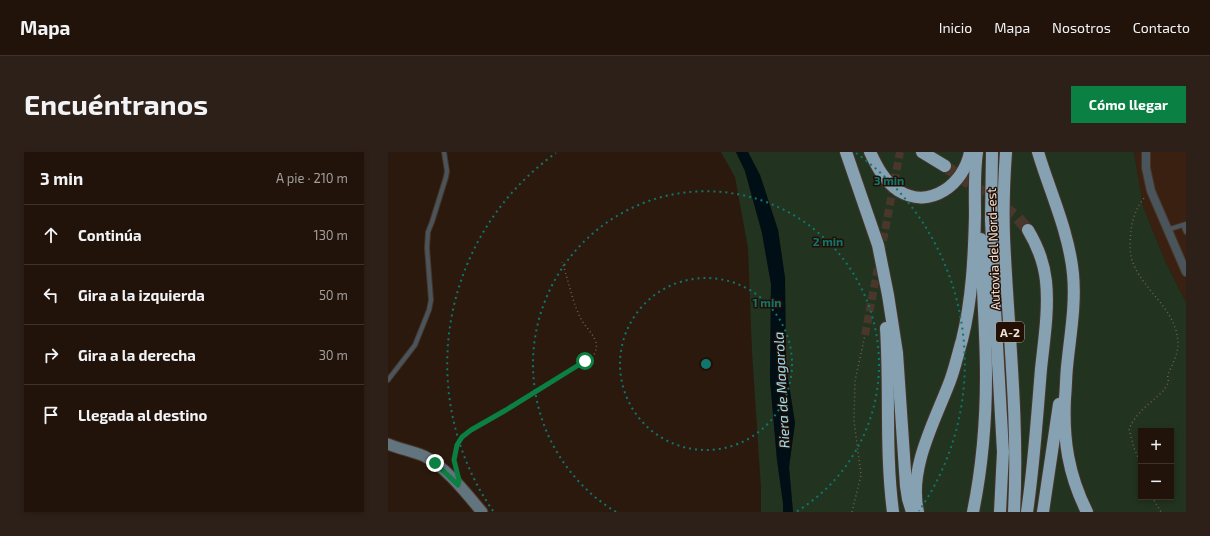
<!DOCTYPE html>
<html lang="es">
<head>
<meta charset="utf-8">
<style>
	:root { --surface:#21130a; --page:#2d2018; --text:#f1f3f6; --muted:#a29e9c; --line:#3e322b; --accent:#0b8043 }
	body { margin:0; font-family:"Exo 2",sans-serif; background:var(--page); color:var(--text) }
	.controls { position:absolute; right:12px; bottom:12px; display:grid; overflow:hidden; border-radius:0px; box-shadow:0 2px 6px #0003 }
	.controls button { width:36px; height:36px; display:grid; place-items:center; padding:0; border:0; border-bottom:1px solid var(--line); background:var(--surface); color:var(--text); font:20px sans-serif }
	.stop { position:absolute; width:12px; height:12px; margin:-9px; border:3px solid #0b8043; border-radius:50%; background:#fff }
	.stop.end { background:#0b8043; border-color:#fff; box-shadow:0 1px 4px #0008 }
	.list { margin:0; padding:0; list-style:none }
	h2 { display:flex; justify-content:space-between; align-items:center; height:52px; margin:0; padding:0 16px; font-size:17px }
	h2 small { font-size:13px; font-weight:400; color:var(--muted) }
	.list li { display:grid; grid-template-columns:26px 1fr auto; gap:12px; align-items:center; box-sizing:border-box; height:60px; padding:0 16px; border-top:1px solid var(--line) }
	.list b { display:block; font-size:15px; white-space:nowrap }
	.list em { font-size:13px; font-style:normal; color:var(--muted) }
	.icon { flex:none; width:22px; height:22px; fill:none; stroke:currentColor; stroke-width:2; stroke-linecap:round; stroke-linejoin:round }
	.map { position:relative; flex:none; width:798px; height:360px; overflow:hidden; border-radius:0px }
	header { display:flex; align-items:center; gap:24px; box-sizing:border-box; height:56px; padding:0 20px; background:var(--surface); border-bottom:1px solid var(--line) }
	header strong { font-size:19px }
	nav { display:flex; gap:22px; margin-inline-start:auto; font-size:14px }
	.intro { display:flex; align-items:center; justify-content:space-between; box-sizing:border-box; height:96px; padding:0 24px }
	h1 { margin:0; font-size:28px }
	.button { padding:10px 18px; border-radius:0px; background:var(--accent); color:#fff; font-size:14px; font-weight:700 }
	main { display:flex; gap:24px; padding:0 24px }
	aside { flex:1; background:var(--surface); border-radius:0px; box-shadow:0 2px 6px #0003 }
	.map>svg:first-child { display:block }
	.built { fill:#3a2010 }
	.green { fill:#22331f; fill-rule:evenodd }
	.water { fill:#000f15 }
	.lines { fill:none; stroke-linecap:round; stroke-linejoin:round }
	.minor-tunnel { stroke:#4a372c; stroke-width:8; stroke-dasharray:8 4; stroke-linecap:butt }
	.motorway-tunnel { stroke:#4a372c; stroke-width:12; stroke-dasharray:12 6; stroke-linecap:butt }
	.service-casing { stroke:#48352a; stroke-width:6 }
	.minor-casing { stroke:#48352a; stroke-width:10 }
	.secondary-casing { stroke:#48352a; stroke-width:13 }
	.motorway-casing { stroke:#48352a; stroke-width:14 }
	.path { stroke:#716055; stroke-width:1.5; stroke-dasharray:1 3; stroke-linecap:butt }
	.service { stroke:#4a555b; stroke-width:4 }
	.minor { stroke:#4a555b; stroke-width:8 }
	.secondary { stroke:#62747e; stroke-width:11 }
	.motorway { stroke:#86a1b1; stroke-width:12 }
	.route { stroke:#0b8043; stroke-width:5 }
	.ring { fill:none; stroke:#0f766e; stroke-width:2; stroke-dasharray:2 4 }
	.labels { text-anchor:middle; dominant-baseline:central; stroke-width:3; stroke-linejoin:round; paint-order:stroke }
	.shield { fill:#221005; stroke:#b3a49b; stroke-width:1 }
	.shield-label { font-size:12px; font-weight:bold; fill:#f1e3db }
	.street-label { font-size:13px; fill:#f1e3db; stroke:#221005 }
	.water-label { font-size:14px; font-style:italic; fill:#9ddef3; stroke:#221005 }
	.centre { fill:#0f766e; stroke:#221005; stroke-width:2 }
	.ring-label { font-size:12px; text-anchor:middle; font-weight:bold; fill:#0f766e; stroke:#221005; stroke-width:3; stroke-linejoin:round; paint-order:stroke }
</style>
</head>
<body>
<header>
<strong>Mapa</strong>
<nav><a>Inicio</a><a>Mapa</a><a>Nosotros</a><a>Contacto</a></nav>
</header>
<div class="intro"><h1>Encuéntranos</h1><a class="button">Cómo llegar</a></div>
<main>
<aside>
<h2>3 min<small>A pie · 210 m</small></h2>
<ul class="list">
<li><svg class="icon" aria-label="ahead" viewBox="0 0 24 24"><path d="M12 20V5M6 11l6-6 6 6"/></svg><div><b>Continúa</b></div><em>130 m</em></li>
<li><svg class="icon" aria-label="left" viewBox="0 0 24 24"><path d="M17 20v-9H6M10 6l-5 5 5 5"/></svg><div><b>Gira a la izquierda</b></div><em>50 m</em></li>
<li><svg class="icon" aria-label="right" viewBox="0 0 24 24"><path d="M7 20v-9h11M14 6l5 5-5 5"/></svg><div><b>Gira a la derecha</b></div><em>30 m</em></li>
<li><svg class="icon" aria-label="arrive" viewBox="0 0 24 24"><path d="M6 21V4h12l-3 4 3 4H6"/></svg><div><b>Llegada al destino</b></div></li>
</ul>
</aside>
<div class="map">
<svg width="798" height="360" viewBox="0 0 798 360">
	<rect width="100%" height="100%" fill="#2c190d"/>
	<path class="built" d="M746,0h52v150l-20,-39 -23,-57z"/>
	<g class="green">
		<path d="M333,0h15l9,19 17,62 9,51 -1,96 7,80 6,43v9h-22v-24l-9,-136 -4,-104 -13,-71z"/>
		<path d="M360,0h386l9,54 23,57 20,39v210h-393l-4,-45 6,-44 -9,-57 -1,-88 -7,-48 -18,-55zM753,279h30v66h-30z"/>
	</g>
	<path class="water" d="M348,0h12l12,23 18,55 7,48 1,88 9,57 -6,44 4,45h-10v-9l-6,-43 -7,-80 1,-96 -9,-51 -17,-62z"/>
	<g class="lines">
		<path class="minor-tunnel" d="M477,183l35,-183"/>
		<path class="motorway-tunnel" d="M557,14l72,51 11,13"/>
		<g class="service-casing">
			<g id="service">
				<path d="M795,73l3,7"/>
				<path d="M779,78l19,-6"/>
				<path d="M0,228l27,-35 14,-35 2,-10 -4,-52 1,-16 4,-10 14,-45 1,-6 -3,-19"/>
			</g>
		</g>
		<g class="minor-casing">
			<path id="minor" d="M758,0v16l5,23 35,81"/>
		</g>
		<g class="secondary-casing">
			<path id="secondary" d="M0,292c12,5 24,7 36,12 22,11 42,37 58,56"/>
		</g>
		<g class="motorway-casing">
			<g id="motorway">
				<path d="M458,0l32,93 10,50 9,58 9,133 2,13 4,13"/>
				<path d="M482,0c7,15 14,29 29,39 31,19 65,-7 71,-39"/>
				<path d="M534,0l23,14"/>
				<path d="M604,0l-1,68 4,89 8,143 -3,60"/>
				<path d="M618,0c-2,28 -3,57 -2,85 4,92 15,183 10,275"/>
				<path d="M650,0c12,40 31,80 35,122 3,31 -3,62 -6,93 -1,10 -1,21 -2,31 -2,41 3,76 22,114"/>
				<path d="M498,176c4,61 -1,123 7,184"/>
				<path d="M530,360c-10,-44 17,-91 32,-131 5,-13 8,-28 12,-41 10,-40 12,-83 13,-124 0,-20 -1,-44 2,-64"/>
				<path d="M585,360c9,-44 13,-91 13,-136 0,-46 -4,-91 -5,-137"/>
				<path d="M639,360c7,-47 10,-95 14,-143 3,-29 8,-59 5,-88 -2,-18 -9,-36 -18,-51"/>
				<path d="M655,360l16,-108"/>
			</g>
		</g>
		<g class="path">
			<path d="M753,312l-7,-16 -5,-19c8,-18 21,-25 34,-38 2,-2 4,-6 5,-8 1,-3 -1,-6 0,-9 4,-8 10,-21 10,-29 0,-35 -33,-52 -45,-82 -4,-10 -3,-23 -2,-33 2,-13 6,-24 14,-33"/>
			<path d="M67,315c-4,-17 2,-26 16,-37l35,-20 88,-55c2,-5 4,-9 1,-15 -3,-8 -10,-13 -14,-21 -9,-17 -12,-38 -19,-57"/>
			<path d="M764,345l9,15"/>
			<path d="M464,360l9,-37 -7,-54 1,-40 10,-46"/>
		</g>
		<use href="#service" class="service"/>
		<use href="#minor" class="minor"/>
		<use href="#secondary" class="secondary"/>
		<use href="#motorway" class="motorway"/>
	</g>
	<g class="lines">
		<path class="route" d="M47,311l23,22 1,-5 -5,-20 3,-15 5,-8 9,-7 35,-20 79,-49"/>
	</g>
	<g class="ring">
		<circle cx="318" cy="212" r="86"/>
		<path d="M228 360A173 173 0 1 1 408 360"/>
		<path d="M105 359A259 259 0 0 1 168 1M468 1A259 259 0 0 1 531 359"/>
	</g>
	<g class="labels">
		<rect class="shield" x="608" y="170" width="28" height="20" rx="3"/>
		<g class="shield-label">
			<text x="622" y="180">A-2</text>
		</g>
		<g class="street-label">
			<text transform="translate(605 97) rotate(-92)">Autovia del Nord-est</text>
		</g>
		<g class="water-label">
			<text transform="translate(393 238) rotate(-93)">Riera de Magarola</text>
		</g>
	</g>
	<circle cx="318" cy="212" r="6" class="centre"/>
	<g class="ring-label">
		<text x="501" y="33">3 min</text>
		<text x="440" y="94">2 min</text>
		<text x="379" y="155">1 min</text>
	</g>
</svg>
<div class="controls">
<button>+</button>
<button>−</button>
</div>
<div class="stop" style="left:197px;top:209px"></div>
<div class="stop end" style="left:47px;top:311px"></div>
</div>
</main>
</body>
</html>
